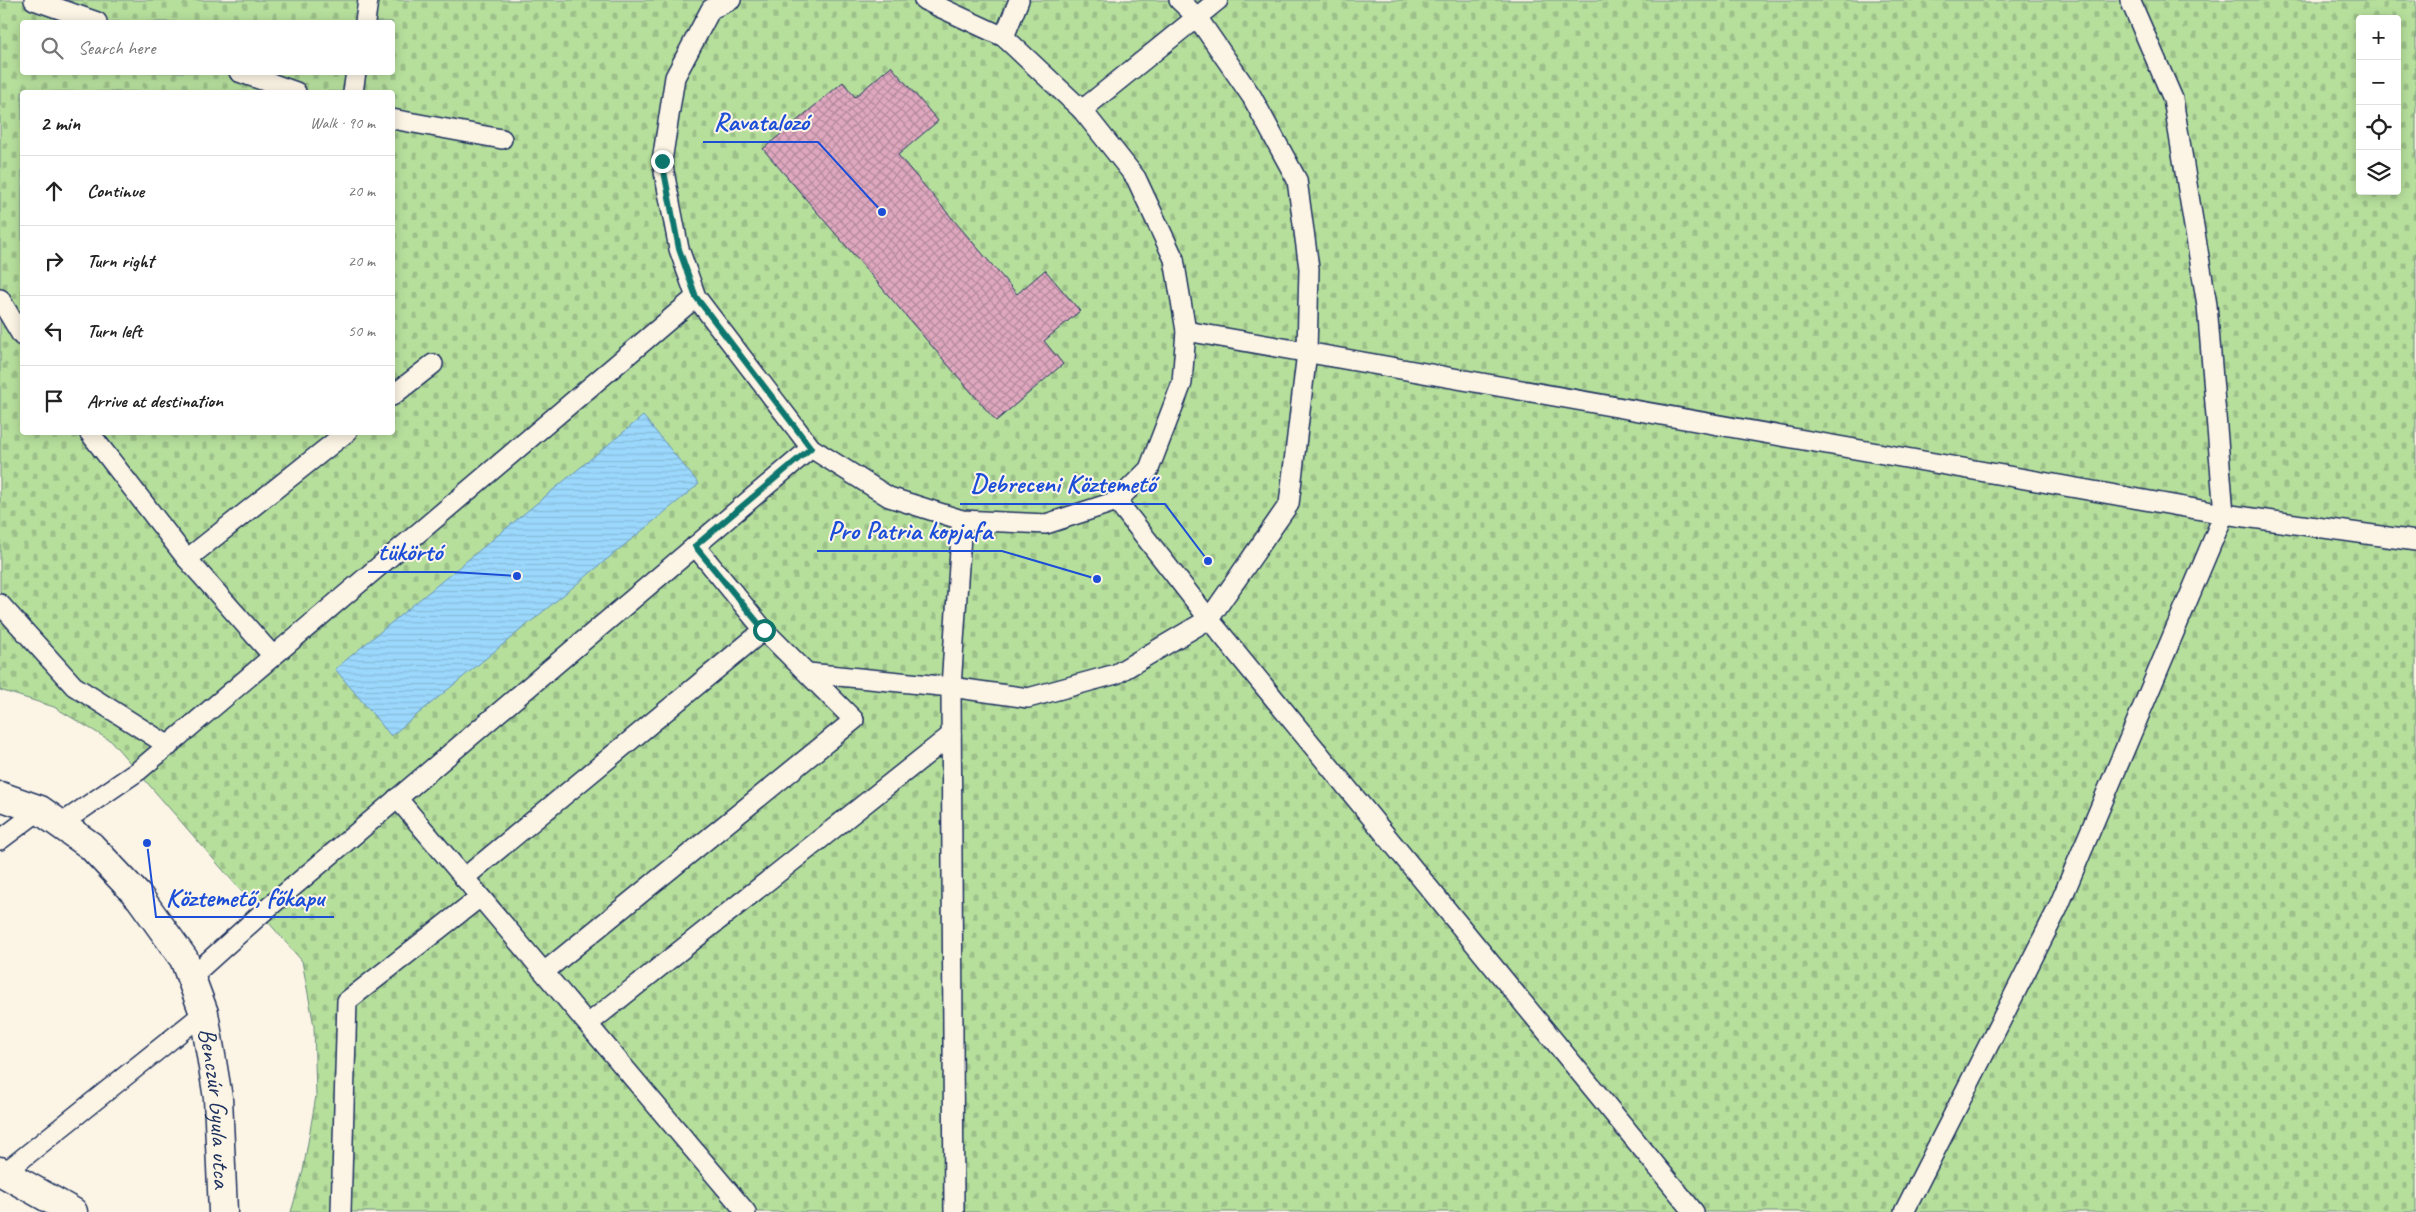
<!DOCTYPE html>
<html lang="en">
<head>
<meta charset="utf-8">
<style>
	:root { --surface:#fff; --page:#f6f6f6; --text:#222; --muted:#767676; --line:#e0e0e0 }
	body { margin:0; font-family:Caveat,sans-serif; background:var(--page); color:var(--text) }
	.controls { position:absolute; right:15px; top:15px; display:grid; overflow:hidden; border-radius:5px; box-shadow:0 2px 12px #0003 }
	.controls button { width:45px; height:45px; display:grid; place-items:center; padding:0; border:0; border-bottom:1px solid var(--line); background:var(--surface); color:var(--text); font:25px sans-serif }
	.stop { position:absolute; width:15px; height:15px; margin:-11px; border:4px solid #0f766e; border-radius:50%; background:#fff }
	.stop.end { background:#0f766e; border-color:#fff; box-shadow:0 1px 5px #0008 }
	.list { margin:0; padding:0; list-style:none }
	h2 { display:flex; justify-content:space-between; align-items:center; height:65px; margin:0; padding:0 20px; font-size:21px }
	h2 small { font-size:16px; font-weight:400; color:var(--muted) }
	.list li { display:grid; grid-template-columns:32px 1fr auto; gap:15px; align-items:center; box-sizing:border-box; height:70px; padding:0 20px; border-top:1px solid var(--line) }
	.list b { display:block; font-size:19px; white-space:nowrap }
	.list em { font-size:16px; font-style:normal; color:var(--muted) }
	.icon { flex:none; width:28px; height:28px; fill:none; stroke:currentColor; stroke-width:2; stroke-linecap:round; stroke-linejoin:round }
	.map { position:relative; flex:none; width:2416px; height:1212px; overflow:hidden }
	.search { position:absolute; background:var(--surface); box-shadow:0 2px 12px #0003; left:20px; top:20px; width:375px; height:55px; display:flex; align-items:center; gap:12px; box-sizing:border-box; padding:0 18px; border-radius:5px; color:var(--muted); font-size:19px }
	.panel { position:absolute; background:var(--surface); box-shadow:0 2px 12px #0003; left:20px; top:90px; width:375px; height:345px; border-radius:5px }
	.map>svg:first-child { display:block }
	.cemetery { fill:url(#cemetery-stones); stroke:#68877d; fill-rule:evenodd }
	.water { fill:url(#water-rules); stroke:#6894bd }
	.building { fill:url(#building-cross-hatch); stroke:#1b2f5e }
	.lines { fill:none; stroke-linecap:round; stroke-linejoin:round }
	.service-casing { stroke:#1b2f5e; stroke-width:22 }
	.minor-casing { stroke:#1b2f5e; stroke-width:31 }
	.service { stroke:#fcf5e5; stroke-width:19 }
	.minor { stroke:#fcf5e5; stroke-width:28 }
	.route { stroke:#0f766e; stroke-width:6 }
	.labels { text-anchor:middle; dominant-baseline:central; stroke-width:4; stroke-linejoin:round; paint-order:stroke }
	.street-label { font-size:25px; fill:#1b2f5e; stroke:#fcf5e5 }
	.leader { fill:none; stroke:#1d4ed8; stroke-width:2 }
	.callout-dot { fill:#1d4ed8; stroke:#fcf5e5; stroke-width:2 }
	.callout-label { font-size:26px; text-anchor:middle; font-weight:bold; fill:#1d4ed8; stroke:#fcf5e5; stroke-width:4; stroke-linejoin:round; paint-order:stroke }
</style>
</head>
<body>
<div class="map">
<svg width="2416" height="1212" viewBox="0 0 2416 1212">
	<defs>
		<pattern id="cemetery-stones" width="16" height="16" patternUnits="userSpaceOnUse" patternTransform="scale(1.25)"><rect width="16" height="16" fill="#b6df9c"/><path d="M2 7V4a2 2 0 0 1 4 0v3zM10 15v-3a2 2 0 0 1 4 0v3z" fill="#9cc089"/></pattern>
		<pattern id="water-rules" width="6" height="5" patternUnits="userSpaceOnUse" patternTransform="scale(1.25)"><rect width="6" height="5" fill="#9bd8fc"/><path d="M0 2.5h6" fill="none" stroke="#85bada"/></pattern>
		<pattern id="building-cross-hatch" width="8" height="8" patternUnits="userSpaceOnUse" patternTransform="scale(1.25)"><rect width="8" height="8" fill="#dfa8be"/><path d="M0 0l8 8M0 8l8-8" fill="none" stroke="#b4899e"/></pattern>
	</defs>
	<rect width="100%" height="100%" fill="#fcf5e5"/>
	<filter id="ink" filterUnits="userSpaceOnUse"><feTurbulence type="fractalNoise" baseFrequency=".02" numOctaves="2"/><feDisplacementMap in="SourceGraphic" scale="10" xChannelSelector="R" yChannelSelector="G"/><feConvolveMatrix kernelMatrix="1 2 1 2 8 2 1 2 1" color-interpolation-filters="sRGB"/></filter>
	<g filter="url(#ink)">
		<path class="cemetery" d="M0,0h2416v1212h-2125l12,-41 13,-75 -2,-70 -12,-65 -191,-220 -57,-34 -54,-17zM2360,19h37v172h-37zM22,22h370v50h-370zM22,92h370v340h-370z"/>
		<path class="water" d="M643,416l56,68 -308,252 -56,-67z"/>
		<path class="building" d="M891,66l47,55 -40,34 119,139 28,-24 35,41 -36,30 19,23 -67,57 -233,-272 80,-67 12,15z"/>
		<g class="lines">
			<g class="service-casing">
				<g id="service">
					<path d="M34,0l63,22"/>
					<path d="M731,0l-20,9 -36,68 -13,84 17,88 17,48 115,151 78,49 73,23 84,4 71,-23 32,-32 33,-86 4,-52 -12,-72 -38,-81 -54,-68 -78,-73 -80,-37"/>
					<path d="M365,22l3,-22"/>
					<path d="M1004,37l15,-37"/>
					<path d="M239,72l57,20"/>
					<path d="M353,92l3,-20"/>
					<path d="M1082,110l136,-110"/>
					<path d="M392,119l110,20"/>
					<path d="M0,299l22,37"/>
					<path d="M1186,331l1038,183 192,27"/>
					<path d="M392,396l41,-32"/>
					<path d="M89,432l98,127 160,-127"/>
					<path d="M1117,501l92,118 485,593"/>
					<path d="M962,520l-11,167 77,11 88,-24 93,-55 80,-115 18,-152 2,-84 -12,-88 -45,-83 -55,-80 -18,-17"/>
					<path d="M695,546l69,84"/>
					<path d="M187,559l86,97"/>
					<path d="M0,604l74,82 95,60"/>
					<path d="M808,673l143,14 3,525"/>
					<path d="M397,798l349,414"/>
					<path d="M59,825l79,-54 558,-474"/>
					<path d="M0,840l40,-30"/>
					<path d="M464,878l300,-248 90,90 -310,252"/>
					<path d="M191,977l71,-64 549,-465"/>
					<path d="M588,1024l363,-289"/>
					<path d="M3,1174l201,-161"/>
					<path d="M341,1212l6,-211 133,-104"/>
					<path d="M1904,1212l153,-302 167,-396 -17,-209 -34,-206 -43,-99"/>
				</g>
			</g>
			<g class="minor-casing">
				<g id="minor">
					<path id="s1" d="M0,796l40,14 51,36 49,52 44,61 20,54 14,85 5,114"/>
					<path d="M0,1171l73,41"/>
				</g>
			</g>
			<use href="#service" class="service"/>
			<use href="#minor" class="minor"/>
		</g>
	</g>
	<g class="lines" filter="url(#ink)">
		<path class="route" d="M662,161l17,88 17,48 115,151 -116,98 69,84"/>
	</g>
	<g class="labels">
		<g class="street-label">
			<text stroke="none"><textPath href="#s1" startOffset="405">Benczúr Gyula utca</textPath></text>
		</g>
	</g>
	<path class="leader" d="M882 212L818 142H703M1208 561L1165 504H960M1097 579L1002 551H817M517 576L453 572H368M147 843L156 917H334"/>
	<g class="callout-dot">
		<circle cx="882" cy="212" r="5"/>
		<circle cx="1208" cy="561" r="5"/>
		<circle cx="1097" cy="579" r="5"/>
		<circle cx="517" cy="576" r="5"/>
		<circle cx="147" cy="843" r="5"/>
	</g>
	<g class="callout-label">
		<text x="761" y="130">Ravatalozó</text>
		<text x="1063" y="492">Debreceni Köztemető</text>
		<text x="910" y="539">Pro Patria kopjafa</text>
		<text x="410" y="560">tükörtó</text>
		<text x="245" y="906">Köztemető, főkapu</text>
	</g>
</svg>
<div class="controls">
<button>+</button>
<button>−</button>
<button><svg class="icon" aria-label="locate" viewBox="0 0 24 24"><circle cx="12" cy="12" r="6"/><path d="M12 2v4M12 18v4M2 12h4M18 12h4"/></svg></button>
<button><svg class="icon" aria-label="layers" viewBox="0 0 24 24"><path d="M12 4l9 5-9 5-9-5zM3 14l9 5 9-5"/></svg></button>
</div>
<div class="stop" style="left:764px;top:630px"></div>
<div class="stop end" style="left:662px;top:161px"></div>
<div class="search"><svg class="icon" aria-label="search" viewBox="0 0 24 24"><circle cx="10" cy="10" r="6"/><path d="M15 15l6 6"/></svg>Search here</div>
<section class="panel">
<h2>2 min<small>Walk · 90 m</small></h2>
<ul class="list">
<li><svg class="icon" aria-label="ahead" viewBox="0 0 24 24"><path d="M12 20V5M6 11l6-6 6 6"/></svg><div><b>Continue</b></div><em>20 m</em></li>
<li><svg class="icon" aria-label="right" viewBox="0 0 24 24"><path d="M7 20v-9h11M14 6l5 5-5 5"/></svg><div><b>Turn right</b></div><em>20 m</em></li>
<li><svg class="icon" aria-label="left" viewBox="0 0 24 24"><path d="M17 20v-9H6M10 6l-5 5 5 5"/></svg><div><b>Turn left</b></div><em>50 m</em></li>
<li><svg class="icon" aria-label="arrive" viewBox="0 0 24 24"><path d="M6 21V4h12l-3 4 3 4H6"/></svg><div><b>Arrive at destination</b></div></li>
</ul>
</section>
</div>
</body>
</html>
